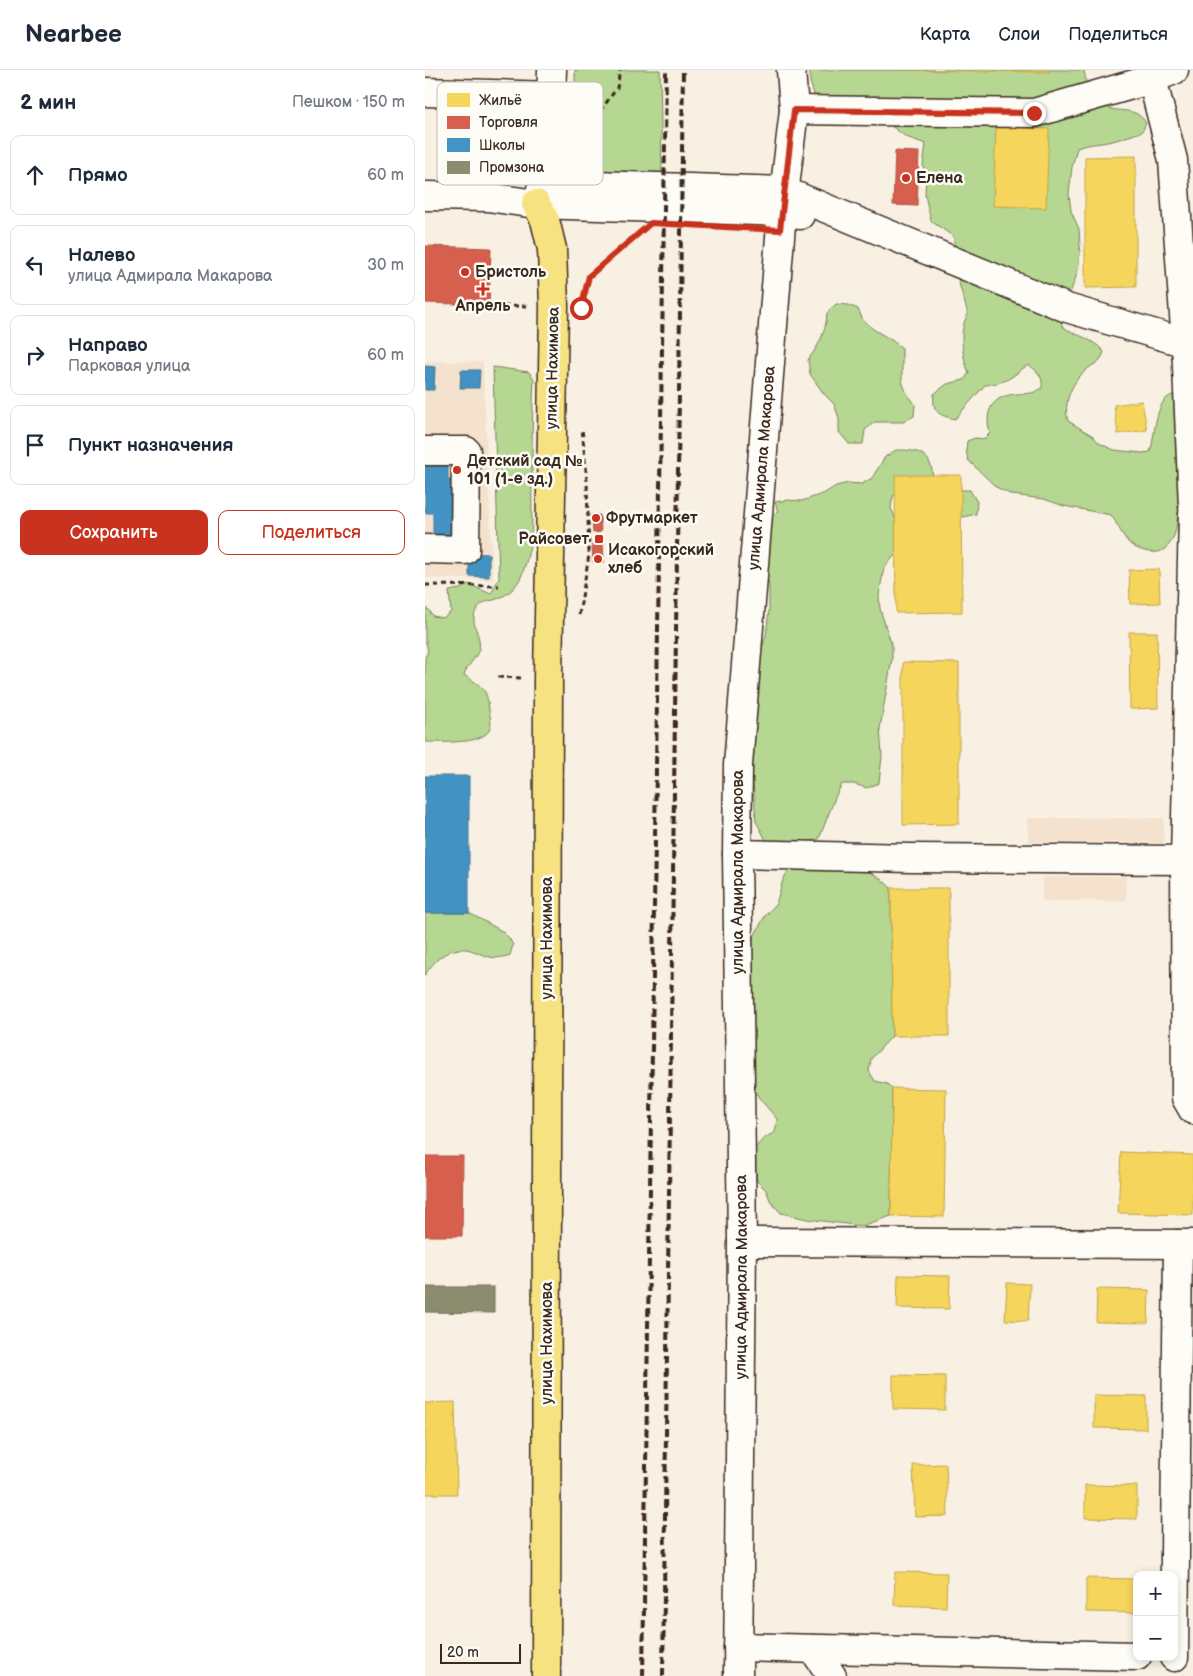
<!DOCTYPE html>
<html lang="ru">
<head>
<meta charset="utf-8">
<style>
	:root { --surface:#fff; --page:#f2f2f3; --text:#1f2937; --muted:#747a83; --line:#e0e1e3; --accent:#c8321e }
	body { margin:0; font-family:"Balsamiq Sans",sans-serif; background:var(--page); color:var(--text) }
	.controls { position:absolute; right:15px; bottom:15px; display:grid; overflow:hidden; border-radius:10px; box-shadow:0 2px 8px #0003 }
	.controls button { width:45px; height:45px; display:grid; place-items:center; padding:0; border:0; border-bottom:1px solid var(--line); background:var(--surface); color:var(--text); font:25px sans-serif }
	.scale { position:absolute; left:15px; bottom:12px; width:81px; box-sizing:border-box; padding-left:5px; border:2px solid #3b2a1e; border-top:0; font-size:14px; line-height:18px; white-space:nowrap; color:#3b2a1e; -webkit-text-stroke:4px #fdfcf7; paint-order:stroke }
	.stop { position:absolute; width:15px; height:15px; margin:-11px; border:4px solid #c8321e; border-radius:50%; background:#fff }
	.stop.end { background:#c8321e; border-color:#fff; box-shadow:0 1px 5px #0008 }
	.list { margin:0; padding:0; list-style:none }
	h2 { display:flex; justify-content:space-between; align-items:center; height:65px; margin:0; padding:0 20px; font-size:21px }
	h2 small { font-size:16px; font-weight:400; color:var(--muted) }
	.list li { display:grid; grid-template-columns:32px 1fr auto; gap:15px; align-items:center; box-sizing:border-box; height:80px; margin:0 10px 10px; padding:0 10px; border:1px solid var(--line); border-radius:10px }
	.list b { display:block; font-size:19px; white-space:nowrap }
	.list p { margin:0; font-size:16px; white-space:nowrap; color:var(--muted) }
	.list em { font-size:16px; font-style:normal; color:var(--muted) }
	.actions { display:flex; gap:10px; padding:15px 20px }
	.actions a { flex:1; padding:11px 0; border:1px solid var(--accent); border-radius:10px; text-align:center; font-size:18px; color:var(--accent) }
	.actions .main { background:var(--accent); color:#fff }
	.icon { flex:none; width:28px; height:28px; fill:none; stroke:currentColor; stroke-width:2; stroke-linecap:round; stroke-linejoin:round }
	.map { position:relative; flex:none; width:768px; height:1606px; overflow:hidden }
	header { display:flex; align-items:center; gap:30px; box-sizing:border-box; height:70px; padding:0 25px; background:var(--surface); border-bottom:1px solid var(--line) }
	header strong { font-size:24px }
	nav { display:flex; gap:28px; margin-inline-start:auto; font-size:18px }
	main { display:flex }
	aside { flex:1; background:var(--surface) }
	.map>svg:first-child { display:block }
	.built { fill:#f4e2ce }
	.green { fill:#b5d791; stroke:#788058 }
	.homes { fill:#f6d55c; stroke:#bea249 }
	.shops { fill:#d6604d; stroke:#a8503f }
	.schools { fill:#4393c3; stroke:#417492 }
	.industry { fill:#8c8c6e; stroke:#746f56 }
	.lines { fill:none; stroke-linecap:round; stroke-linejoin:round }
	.minor-casing { stroke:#3b2a1e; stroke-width:31 }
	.major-casing { stroke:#3b2a1e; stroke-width:31 }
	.path { stroke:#3b2a1e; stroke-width:3; stroke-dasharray:5 4; stroke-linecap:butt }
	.minor { stroke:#fdfcf7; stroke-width:28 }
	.major { stroke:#f7e281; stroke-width:28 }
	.rail { stroke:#3b2a1e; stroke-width:4; stroke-dasharray:8 4; stroke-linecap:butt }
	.route { stroke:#c8321e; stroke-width:6 }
	.poi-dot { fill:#c8321e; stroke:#fdfcf7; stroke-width:2 }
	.labels { text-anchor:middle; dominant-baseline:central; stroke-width:5; stroke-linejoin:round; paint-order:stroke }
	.poi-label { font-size:16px; font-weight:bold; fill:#3b2a1e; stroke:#fdfcf7; text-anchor:start }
	.street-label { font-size:16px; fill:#3b2a1e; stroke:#fdfcf7 }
	.key { fill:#fdfcf7; stroke:#c3bdb6; stroke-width:1 }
	.key-label { font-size:14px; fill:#3b2a1e }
</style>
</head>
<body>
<header>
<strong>Nearbee</strong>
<nav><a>Карта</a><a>Слои</a><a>Поделиться</a></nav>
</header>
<main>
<aside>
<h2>2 мин<small>Пешком · 150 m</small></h2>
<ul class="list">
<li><svg class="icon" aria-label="ahead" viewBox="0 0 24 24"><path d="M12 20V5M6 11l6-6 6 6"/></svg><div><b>Прямо</b></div><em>60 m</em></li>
<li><svg class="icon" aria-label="left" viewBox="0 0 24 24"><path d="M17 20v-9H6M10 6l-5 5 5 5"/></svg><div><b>Налево</b><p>улица Адмирала Макарова</p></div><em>30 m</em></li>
<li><svg class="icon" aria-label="right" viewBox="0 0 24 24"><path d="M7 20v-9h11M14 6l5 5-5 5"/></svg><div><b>Направо</b><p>Парковая улица</p></div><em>60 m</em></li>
<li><svg class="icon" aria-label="arrive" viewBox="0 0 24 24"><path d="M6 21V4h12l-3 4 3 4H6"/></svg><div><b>Пункт назначения</b></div></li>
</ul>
<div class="actions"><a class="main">Сохранить</a><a>Поделиться</a></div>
</aside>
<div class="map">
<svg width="768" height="1606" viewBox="0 0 768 1606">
	<rect width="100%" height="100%" fill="#f9f0e4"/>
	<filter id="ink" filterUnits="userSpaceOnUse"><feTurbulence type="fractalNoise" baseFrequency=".02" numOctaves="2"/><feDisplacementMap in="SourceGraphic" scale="10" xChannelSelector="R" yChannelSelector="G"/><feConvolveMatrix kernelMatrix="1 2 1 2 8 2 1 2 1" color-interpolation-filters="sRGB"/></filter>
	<g filter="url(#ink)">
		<g class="built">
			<path d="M0,291l58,1 10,218 -68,-2z"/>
			<path d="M603,748h136v25l-136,-1z"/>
			<path d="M701,806v25h-84v-24z"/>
		</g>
		<g class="green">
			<path d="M150,0h85l2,106 -86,-6z"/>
			<path d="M385,0h274c1,13 11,33 24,38 16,5 28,-1 38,15l-4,9c-9,2 -17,6 -26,8 -13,4 -26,3 -39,8l-5,19 -3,27 2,17 8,18 1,17 -1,18 -2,10 -9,25 -8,13 2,14c14,10 31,12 42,26 -4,12 -10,11 -19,19 -14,12 -22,33 -17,50l25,15 6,7 15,7 28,3 8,-1c5,-13 4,-53 23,-57 5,0 11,1 16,1l-9,110c-4,10 -2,24 -8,34 -2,4 -7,10 -11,11 -9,4 -27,-2 -33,-9 -7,-8 -11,-19 -17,-27l-47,-9 -20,-7 -32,-4 -16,-8 -28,-27 -2,-10 1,-9 8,-3 9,1 6,-6c-6,-22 2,-37 26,-39 11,-1 16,1 26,-6 1,-12 -3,-15 -13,-23 -7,3 -10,7 -16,11 -8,6 -18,8 -28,9l-30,34c-17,-4 -23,-7 -21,-25l13,-10 17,-4 5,-7c-7,-17 -11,-43 -1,-59l-14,-48v-29l-23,-16 -6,-26 1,-20 -3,-9 3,-22 -20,-7 -16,-12 -74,-25 -6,-18z"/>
			<path d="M411,234l12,1 10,4 5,11 10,9 20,12 9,7v33l4,11 9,12 -1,12 -11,6h-28l-10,8 -2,14h-14l-10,-12v-14l-5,-14 -10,-10 -14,-20 -2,-14c11,-15 18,-28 19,-47z"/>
			<path d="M68,297l36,5 5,7c-2,34 -2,69 -2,103 -1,33 3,54 -8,87 -5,16 -14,26 -30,31 -7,1 -13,3 -17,9 -9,14 5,25 2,40 -3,10 -12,16 -15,26 18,12 23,12 25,35 1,6 3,13 1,19 -7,16 -50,13 -65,13v-84l3,-7 -3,-13v-29h3l5,7 10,2 8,-6 -2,-21 11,-2 8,-5 23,10 8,-16z"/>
			<path d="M471,380c24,0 36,3 37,30l24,10h13l7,12 -1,12 -13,3 -12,-1 -47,-23 -11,3 -2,12 6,14 4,26 -17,20 -5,27 1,14 12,37v13l-12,69 2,28 -3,27 -12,5 -13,-4h-12l-6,11 -17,44 -12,3h-40l-11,-21 -3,-39 -3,-10 9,-114 7,-23 3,-24v-26l-6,-22 5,-46 10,-5 -3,-10 12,-2 15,1 23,-8 11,-7 12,-3 14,1 10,-6 13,-21z"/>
			<path d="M381,793c35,2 58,-2 85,25l1,148 -21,23 -2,12 6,10 12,3 5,4 -1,128 -29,10 -55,-7 -26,-6 -10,-11 -5,-12 -9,-9 -3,-20 1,-13 8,-9 12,-7 2,-13 -18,-21 -6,-11 -3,-133 2,-14 13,-24 11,-12 7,-24 6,-11z"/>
			<path d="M0,843h44l33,18 7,7 4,7 -3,10c-25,9 -32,-8 -51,-6 -14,1 -27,14 -34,26z"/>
		</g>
		<g class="homes">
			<path d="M474,0h150v2z"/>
			<path d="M571,56l53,3 -3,79 -53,-2z"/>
			<path d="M711,86v131l-51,1v-131z"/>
			<path d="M717,331l5,29 -29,4 -4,-29z"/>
			<path d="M470,405h66l1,137 -66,1z"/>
			<path d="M734,499l1,34 -30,1 -1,-34z"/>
			<path d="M704,562h28l1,76 -28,1z"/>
			<path d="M478,592l56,1v161l-56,1z"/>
			<path d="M466,818h58v148h-57z"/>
			<path d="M467,1018l54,1 -2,128 -53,-1z"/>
			<path d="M696,1082l72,3v60l-75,-2z"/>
			<path d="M473,1205l52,1 -1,33 -52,-1z"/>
			<path d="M582,1213l23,1 -2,37 -23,-1z"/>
			<path d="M672,1219l52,1 -1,33 -52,-1z"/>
			<path d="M468,1305l52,1v34l-52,-1z"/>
			<path d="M669,1325l52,1v33l-52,-1z"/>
			<path d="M30,1332l2,92h-32v-91z"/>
			<path d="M521,1394l2,52 -33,1 -2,-52z"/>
			<path d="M660,1415l52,1v33l-52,-1z"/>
			<path d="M470,1502l52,1 -1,34 -52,-2z"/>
			<path d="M661,1508l51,1v34l-51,-1z"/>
		</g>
		<g class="shops">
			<path d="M470,81l24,1 -2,54 -24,-1z"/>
			<path d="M0,176l66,2 -2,57 -64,-2z"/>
			<path d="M167,445h8l1,17 -8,1z"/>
			<path d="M178,473l1,19h-11l-1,-18z"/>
			<path d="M0,1086h38l-1,80h-37z"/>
		</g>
		<g class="schools">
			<path d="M0,296l10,1 -1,23h-9z"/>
			<path d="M36,300h19l-1,18h-19z"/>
			<path d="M0,386h23v24h9l1,57h-25v-24h-8z"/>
			<path d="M44,483l20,1v23l-20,-1z"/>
			<rect x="0" y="706" width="44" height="137"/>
		</g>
		<path class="industry" d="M0,1217h69v26l-69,-1z"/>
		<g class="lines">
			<g class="minor-casing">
				<g id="minor">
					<path d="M727,9l21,81 13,183 7,164"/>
					<path d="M0,22l127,4"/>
					<path d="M369,40l240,3 118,-34 22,-9"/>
					<path d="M0,126l63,1 48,7 246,8 18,3"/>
					<path d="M111,134l57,-19 191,6 283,117 119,35 7,7"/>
					<path d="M111,134l13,-37 3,-97"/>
					<path d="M0,381h41l-1,99 -40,-1"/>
					<path d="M768,445l-8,345 1,238 7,12"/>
					<path d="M312,784l174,4 274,2 8,-3"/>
					<path d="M317,1172l451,2"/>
					<path d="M313,1577l399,9"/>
					<path d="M388,1579l19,27"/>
					<path d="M749,1587l4,-413"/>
					<path id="s1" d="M313,1606l4,-434 -5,-388 1,-89 44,-553 12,-102 -3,-40"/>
				</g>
			</g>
			<g class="major-casing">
				<path id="major" d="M111,134l9,16 7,29 2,58 -6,373 -2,996"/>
			</g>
			<g class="path">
				<path d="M152,68l13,-13 27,-37 3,-18"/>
				<path d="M67,98h28"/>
				<path d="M158,232l6,-26 47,-41"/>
				<path d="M79,236h24"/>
				<path d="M0,515l74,1"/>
				<path d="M154,545l10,-60 -2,-74 -5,-53"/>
				<path d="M73,607l24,1"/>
			</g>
			<use href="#minor" class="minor"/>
			<use href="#major" class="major"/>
			<g class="rail">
				<path d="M218,1606l23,-1606"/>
				<path d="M238,1606l20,-1606"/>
			</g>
		</g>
	</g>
	<g class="lines" filter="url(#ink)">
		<path class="route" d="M156,238l8,-32 62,-53 129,7 14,-120 240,3"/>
	</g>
	<g class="poi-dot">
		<circle cx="481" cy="108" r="5"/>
		<circle cx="40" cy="202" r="5"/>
		<path d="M55.5 211.5h5v5h5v5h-5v5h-5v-5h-5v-5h5z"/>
		<circle cx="32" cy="400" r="5"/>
		<circle cx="171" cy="448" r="5"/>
		<rect x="169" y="464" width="10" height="10" rx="2.5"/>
		<circle cx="173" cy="489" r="5"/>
	</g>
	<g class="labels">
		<g class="poi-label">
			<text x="491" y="108">Елена</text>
			<text x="50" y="202">Бристоль</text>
			<text x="58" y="236" text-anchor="middle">Апрель</text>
			<text x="42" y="391">Детский сад №<tspan x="42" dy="18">101 (1-е зд.)</tspan></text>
			<text x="181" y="448">Фрутмаркет</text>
			<text x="164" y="469" text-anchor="end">Райсовет</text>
			<text x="183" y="480">Исакогорский<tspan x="183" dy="18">хлеб</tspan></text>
		</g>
		<g class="street-label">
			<text transform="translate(128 298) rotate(-89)">улица Нахимова</text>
			<text stroke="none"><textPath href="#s1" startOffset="1209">улица Адмирала Макарова</textPath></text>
			<text transform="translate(313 802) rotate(-90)">улица Адмирала Макарова</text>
			<text transform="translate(122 868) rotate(-90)">улица Нахимова</text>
			<text stroke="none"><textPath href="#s1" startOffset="399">улица Адмирала Макарова</textPath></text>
			<text transform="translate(122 1273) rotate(-90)">улица Нахимова</text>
		</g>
	</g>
	<rect x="12" y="12" width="166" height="103" rx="8" class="key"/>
	<rect x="22" y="23" width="23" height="14" fill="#f6d55c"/>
	<rect x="22" y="46" width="23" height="13" fill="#d6604d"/>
	<rect x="22" y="68" width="23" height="14" fill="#4393c3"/>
	<rect x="22" y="91" width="23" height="13" fill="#8c8c6e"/>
	<g class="key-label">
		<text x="54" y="35">Жильё</text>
		<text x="54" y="57">Торговля</text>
		<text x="54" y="80">Школы</text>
		<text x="54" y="102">Промзона</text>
	</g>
</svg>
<div class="controls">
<button>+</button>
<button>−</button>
</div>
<div class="scale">20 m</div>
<div class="stop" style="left:156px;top:238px"></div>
<div class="stop end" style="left:609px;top:43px"></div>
</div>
</main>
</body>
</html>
